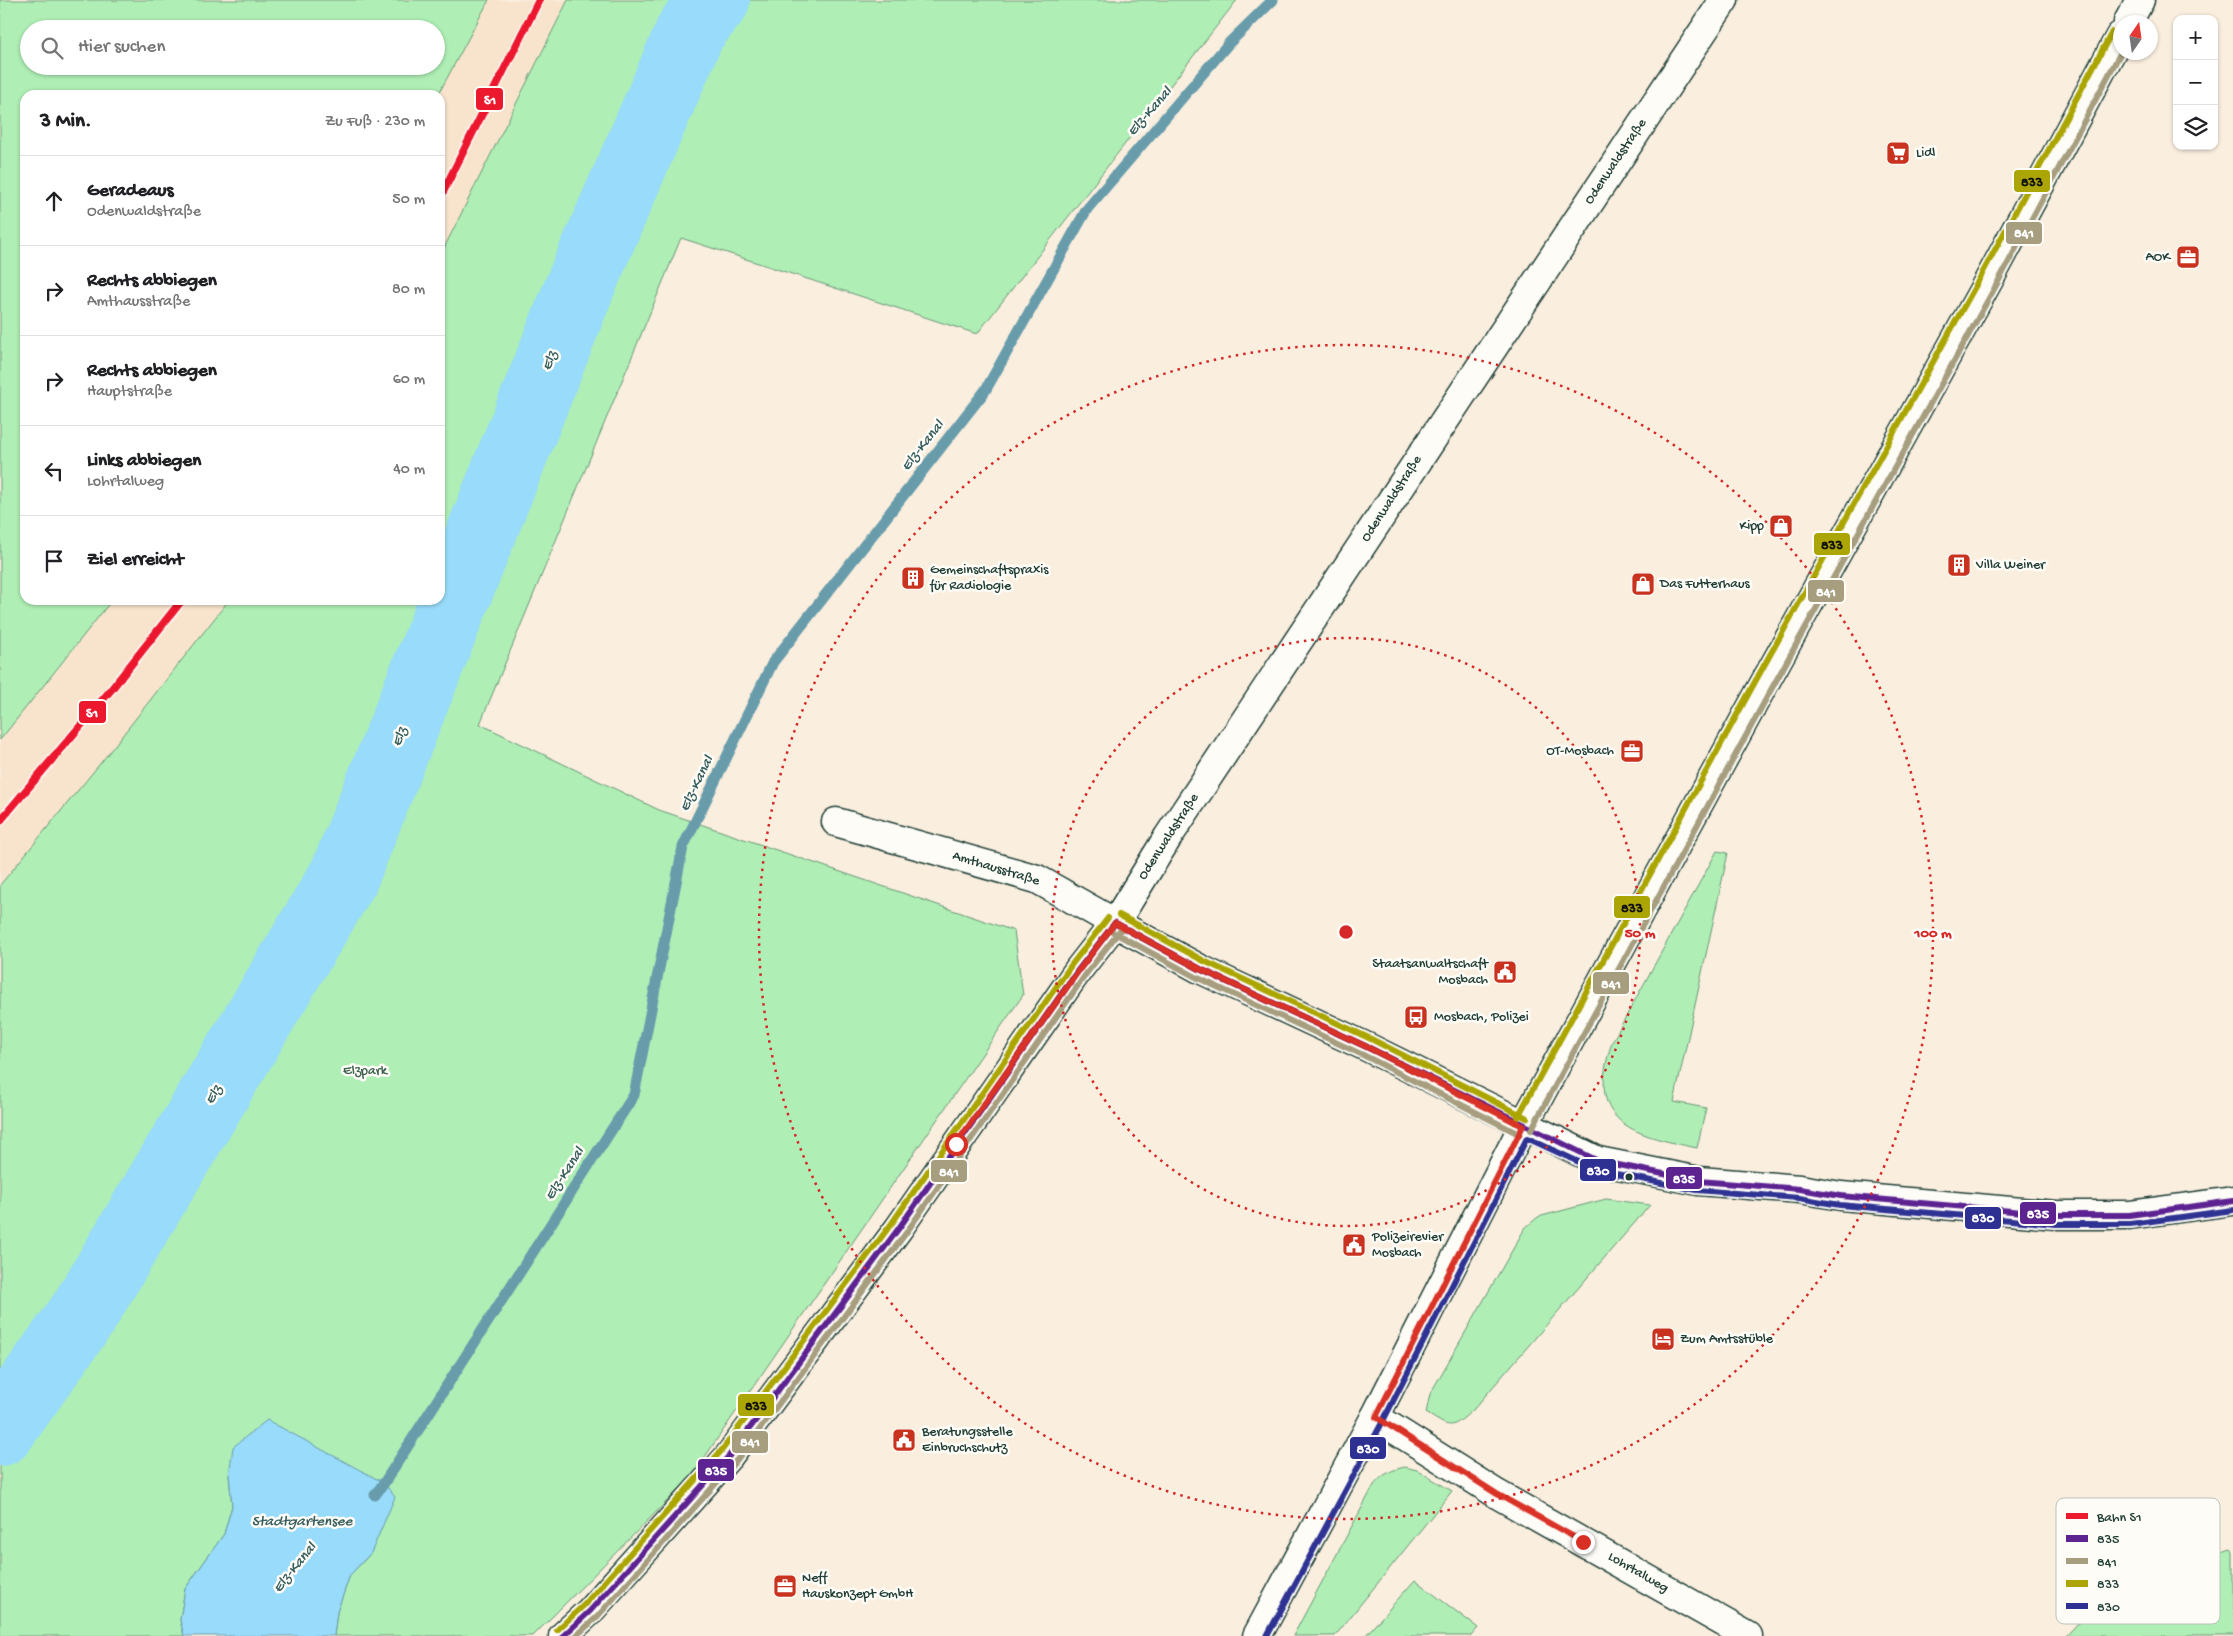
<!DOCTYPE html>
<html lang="de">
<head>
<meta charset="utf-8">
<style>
	:root { --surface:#fff; --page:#f6f6f6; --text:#202124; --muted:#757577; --line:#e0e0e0 }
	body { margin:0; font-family:"Gochi Hand",sans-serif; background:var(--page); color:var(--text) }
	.controls { position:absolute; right:15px; top:15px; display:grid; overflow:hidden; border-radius:10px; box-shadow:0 1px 4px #0004 }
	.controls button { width:45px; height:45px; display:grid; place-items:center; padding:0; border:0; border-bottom:1px solid var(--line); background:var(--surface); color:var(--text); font:25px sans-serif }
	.compass { position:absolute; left:2113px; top:15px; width:45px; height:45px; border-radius:50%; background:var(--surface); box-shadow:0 1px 4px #0004; rotate:13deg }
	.stop { position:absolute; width:15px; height:15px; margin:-11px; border:4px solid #d93025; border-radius:50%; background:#fff }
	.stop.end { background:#d93025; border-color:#fff; box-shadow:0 1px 5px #0008 }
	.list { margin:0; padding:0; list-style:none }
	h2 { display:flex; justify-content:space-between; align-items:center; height:65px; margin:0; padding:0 20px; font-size:21px }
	h2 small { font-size:16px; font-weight:400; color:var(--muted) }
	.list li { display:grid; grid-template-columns:32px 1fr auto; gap:15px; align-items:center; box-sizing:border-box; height:90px; padding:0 20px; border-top:1px solid var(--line) }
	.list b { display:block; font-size:19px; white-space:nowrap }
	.list p { margin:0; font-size:16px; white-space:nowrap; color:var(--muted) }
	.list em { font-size:16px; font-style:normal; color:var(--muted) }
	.icon { flex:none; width:28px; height:28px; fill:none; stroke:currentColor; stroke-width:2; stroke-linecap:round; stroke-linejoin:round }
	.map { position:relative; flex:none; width:2233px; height:1636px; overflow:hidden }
	.search { position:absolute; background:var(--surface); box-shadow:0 1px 4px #0004; left:20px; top:20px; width:425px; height:55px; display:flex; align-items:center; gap:12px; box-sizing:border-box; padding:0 18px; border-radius:28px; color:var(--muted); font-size:19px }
	.panel { position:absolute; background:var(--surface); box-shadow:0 1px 4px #0004; left:20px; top:90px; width:425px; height:515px; border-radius:15px }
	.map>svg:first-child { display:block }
	.built { fill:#f8e4cd }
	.green { fill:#afeeb5; stroke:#679674; fill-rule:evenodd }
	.water { fill:#98dbfa; stroke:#689cab }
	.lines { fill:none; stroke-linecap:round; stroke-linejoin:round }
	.stream { stroke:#689cab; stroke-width:11 }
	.river { stroke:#98dbfa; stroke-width:70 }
	.minor-casing { stroke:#1f3d34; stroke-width:31 }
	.major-casing { stroke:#1f3d34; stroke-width:31 }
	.minor { stroke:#fdfcf7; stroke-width:28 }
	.major { stroke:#fdfcf7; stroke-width:28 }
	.bus-1-casing { stroke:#fdfcf7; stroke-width:10 }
	.bus-2-casing { stroke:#fdfcf7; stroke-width:10 }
	.bus-3-casing { stroke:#fdfcf7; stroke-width:10 }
	.bus-4-casing { stroke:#fdfcf7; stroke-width:10 }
	.bus-1 { stroke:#5d2491; stroke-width:6 }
	.bus-2 { stroke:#a79e7f; stroke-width:6 }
	.bus-3 { stroke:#aba506; stroke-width:6 }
	.bus-4 { stroke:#2e3192; stroke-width:6 }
	.rail-1-casing { stroke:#fdfcf7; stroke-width:11 }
	.rail-1 { stroke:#ec192e; stroke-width:8 }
	.route { stroke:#d93025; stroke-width:6 }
	.ring { fill:none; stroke:#d62828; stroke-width:2.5; stroke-dasharray:2.5 5 }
	.bus-dot { fill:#1f3d34; stroke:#fdfcf7; stroke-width:2 }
	.labels { text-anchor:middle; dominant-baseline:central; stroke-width:5; stroke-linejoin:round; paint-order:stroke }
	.poi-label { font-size:14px; fill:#1f3d34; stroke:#fdfcf7; text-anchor:start }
	.street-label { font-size:14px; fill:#1f3d34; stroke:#fdfcf7 }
	.park-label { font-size:14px; fill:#3c604e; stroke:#fdfcf7 }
	.water-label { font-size:15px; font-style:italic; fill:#375d5c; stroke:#fdfcf7 }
	.key { fill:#fdfcf7; stroke:#bac3bc; stroke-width:1 }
	.key-label { font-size:14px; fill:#1f3d34 }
	.centre { fill:#d62828; stroke:#fdfcf7; stroke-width:2.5 }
	.ring-label { font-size:15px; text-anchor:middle; font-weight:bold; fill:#d62828; stroke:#fdfcf7; stroke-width:5; stroke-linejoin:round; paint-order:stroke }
	.line-badge { stroke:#fdfcf7; stroke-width:2 }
	.badge-label { font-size:14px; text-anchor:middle; font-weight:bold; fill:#fff }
	.pale-badge-label { font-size:14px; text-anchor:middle; font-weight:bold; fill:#111 }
</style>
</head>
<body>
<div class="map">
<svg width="2233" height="1636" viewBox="0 0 2233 1636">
	<rect width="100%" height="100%" fill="#faeede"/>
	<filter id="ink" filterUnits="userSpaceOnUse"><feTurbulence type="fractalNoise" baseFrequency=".02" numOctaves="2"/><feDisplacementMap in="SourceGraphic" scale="10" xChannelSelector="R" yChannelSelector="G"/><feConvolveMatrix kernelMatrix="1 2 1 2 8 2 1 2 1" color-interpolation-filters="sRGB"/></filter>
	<g filter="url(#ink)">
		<g class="built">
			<path d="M489,0h79l-128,256v-161h-2z"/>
			<path d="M112,600h117l-126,160 -103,125v-145z"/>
		</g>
		<g class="green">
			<path d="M0,0h489l-51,95h-413v505h87l-112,140zM29,29h407v37h-407z"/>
			<path d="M568,0h669l-260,334 -296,-96 -201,486 179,86 355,121 9,64 -332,482 -158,159h-199l3,-24 13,-37 21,-22 -142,-78 3,31 -8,28 -39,55 -5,31 4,16h-184v-751l103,-125 126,-160h211v-344z"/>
			<path d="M1717,851l11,2 -54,249 32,6 -9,40c-67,-14 -112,-25 -85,-106z"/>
			<path d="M1606,1199l44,6 -177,205c-23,20 -21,19 -47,3l4,-19 95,-166 13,-11z"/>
			<path d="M1405,1467l12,3 35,21 -117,145h-42l81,-151c9,-11 17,-15 31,-18z"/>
			<path d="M2230,1548l3,3v85h-167l47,-50z"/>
			<path d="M1415,1580l63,48 -7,8h-106z"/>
		</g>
		<path class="water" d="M267,1420l117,63 11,14 -24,56 -21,22 -13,37 -3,24h-150l-4,-16 5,-31 39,-55 8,-28 -3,-31 4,-28z"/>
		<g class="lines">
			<path class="stream" d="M375,1495l9,-12 250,-388 49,-248 90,-185 212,-271 102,-182 142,-166 44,-43"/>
			<path class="river" d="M0,1431l83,-117 261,-438 239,-597 108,-249 24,-30"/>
			<g class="minor-casing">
				<g id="minor">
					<path d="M2128,22l12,-22"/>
					<path d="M836,822l201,57 78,44"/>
					<path d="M1375,1417l122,77 251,142"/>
					<path d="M1257,1636l118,-219 148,-291 241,-442 226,-406 130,-242"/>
				</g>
			</g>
			<g class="major-casing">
				<g id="major">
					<path d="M1115,923l85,46 167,78 231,114 101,20 101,8 41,7 215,19h73l104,-14"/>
					<path d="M563,1636l27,-25 139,-155 170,-228 180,-259 36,-46 53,-86 556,-837"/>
				</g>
			</g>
			<use href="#minor" class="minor"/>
			<use href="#major" class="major"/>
			<g class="bus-1-casing">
				<g id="bus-1">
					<path d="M1115,923l85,46 167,78 231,114 101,20 101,8 41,7 215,19h73l104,-14"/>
					<path d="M563,1636l27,-25 139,-155 170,-228 180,-259 36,-46"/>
				</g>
			</g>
			<g class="bus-2-casing">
				<g id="bus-2">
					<path d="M1111,931l85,46 167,78 156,79"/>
					<path d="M1531,1130l241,-442 226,-406 123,-230"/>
					<path d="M576,1636l21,-19 139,-156 170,-228 180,-259 36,-46"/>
				</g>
			</g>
			<g class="bus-3-casing">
				<g id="bus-3">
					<path d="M1119,915l85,46 167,78 156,79"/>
					<path d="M1515,1122l241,-442 226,-406 130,-242"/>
					<path d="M557,1630l27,-25 138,-155 170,-227 180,-259 36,-46"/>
				</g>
			</g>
			<g class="bus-4-casing">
				<path id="bus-4" d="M1267,1636l116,-215 144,-283 69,32 101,20 102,8 41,7 216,19h74l103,-14"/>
			</g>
			<use href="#bus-1" class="bus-1"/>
			<use href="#bus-2" class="bus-2"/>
			<use href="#bus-3" class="bus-3"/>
			<use href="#bus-4" class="bus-4"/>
			<g class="rail-1-casing">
				<g id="rail-1">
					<path d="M440,198l99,-198"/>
					<path d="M0,821l110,-130 72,-91"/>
				</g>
			</g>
			<use href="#rail-1" class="rail-1"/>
		</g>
	</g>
	<g class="lines" filter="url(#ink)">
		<path class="route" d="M956,1144l123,-174 36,-47 85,46 167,78 156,79 -147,291 121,77 86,48"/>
	</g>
	<g class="ring">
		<circle cx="1346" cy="932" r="294"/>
		<circle cx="1346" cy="932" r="587"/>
	</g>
	<defs>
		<g id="supermarket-square" transform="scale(1.25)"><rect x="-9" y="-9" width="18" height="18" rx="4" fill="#c8321e" stroke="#fdfcf7"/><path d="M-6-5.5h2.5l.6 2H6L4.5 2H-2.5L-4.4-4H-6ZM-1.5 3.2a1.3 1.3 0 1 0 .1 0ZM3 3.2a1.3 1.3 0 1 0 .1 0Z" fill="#fff"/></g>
		<g id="office-square" transform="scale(1.25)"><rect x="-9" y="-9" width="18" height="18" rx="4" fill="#c8321e" stroke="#fdfcf7"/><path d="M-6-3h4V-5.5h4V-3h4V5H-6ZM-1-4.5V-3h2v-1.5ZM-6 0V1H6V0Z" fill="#fff"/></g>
		<g id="shop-square" transform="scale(1.25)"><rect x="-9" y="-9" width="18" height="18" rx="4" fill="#c8321e" stroke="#fdfcf7"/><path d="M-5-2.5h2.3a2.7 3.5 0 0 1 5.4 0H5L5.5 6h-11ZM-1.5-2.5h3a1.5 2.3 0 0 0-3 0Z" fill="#fff"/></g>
		<g id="building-square" transform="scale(1.25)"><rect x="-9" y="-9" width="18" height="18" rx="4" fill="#c8321e" stroke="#fdfcf7"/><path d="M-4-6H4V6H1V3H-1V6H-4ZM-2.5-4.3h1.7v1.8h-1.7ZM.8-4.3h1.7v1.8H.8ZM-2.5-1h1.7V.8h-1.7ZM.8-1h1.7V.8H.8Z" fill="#fff"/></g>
		<g id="civic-square" transform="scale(1.25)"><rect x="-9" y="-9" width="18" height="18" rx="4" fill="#c8321e" stroke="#fdfcf7"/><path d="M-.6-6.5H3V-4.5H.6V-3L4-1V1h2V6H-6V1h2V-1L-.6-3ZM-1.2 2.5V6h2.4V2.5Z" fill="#fff"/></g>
		<g id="bus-square" transform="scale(1.25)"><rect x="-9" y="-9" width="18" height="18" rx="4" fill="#c8321e" stroke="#fdfcf7"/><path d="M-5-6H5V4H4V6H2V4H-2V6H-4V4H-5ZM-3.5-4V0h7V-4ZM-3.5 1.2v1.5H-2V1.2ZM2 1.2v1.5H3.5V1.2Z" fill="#fff"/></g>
		<g id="hotel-square" transform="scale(1.25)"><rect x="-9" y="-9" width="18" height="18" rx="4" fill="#c8321e" stroke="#fdfcf7"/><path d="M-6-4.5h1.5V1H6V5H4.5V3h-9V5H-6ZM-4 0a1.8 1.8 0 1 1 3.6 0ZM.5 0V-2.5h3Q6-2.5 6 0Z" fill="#fff"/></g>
	</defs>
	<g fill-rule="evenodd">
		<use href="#supermarket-square" x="1898" y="153"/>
		<use href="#office-square" x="2188" y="257"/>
		<use href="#shop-square" x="1781" y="526"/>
		<use href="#building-square" x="1959" y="565"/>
		<use href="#building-square" x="913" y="578"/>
		<use href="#shop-square" x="1643" y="584"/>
		<use href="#office-square" x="1632" y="751"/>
		<use href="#civic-square" x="1505" y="972"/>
		<use href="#bus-square" x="1416" y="1017"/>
		<use href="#civic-square" x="1354" y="1245"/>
		<use href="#hotel-square" x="1663" y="1339"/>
		<use href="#civic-square" x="904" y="1440"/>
		<use href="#office-square" x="785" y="1586"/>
	</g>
	<circle class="bus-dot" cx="1629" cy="1177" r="4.5"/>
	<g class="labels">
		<g class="poi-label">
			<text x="1916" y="153">Lidl</text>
			<text x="2170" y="257" text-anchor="end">AOK</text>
			<text x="1764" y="526" text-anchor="end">Kipp</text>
			<text x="1976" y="565">Villa Weiner</text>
			<text x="930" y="570">Gemeinschaftspraxis<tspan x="930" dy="16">für Radiologie</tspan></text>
			<text x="1660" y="584">Das Futterhaus</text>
			<text x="1614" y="751" text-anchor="end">OT-Mosbach</text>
			<text x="1488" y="964" text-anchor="end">Staatsanwaltschaft<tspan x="1488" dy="16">Mosbach</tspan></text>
			<text x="1434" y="1017">Mosbach, Polizei</text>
			<text x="1372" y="1237">Polizeirevier<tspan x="1372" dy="16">Mosbach</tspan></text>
			<text x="1680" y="1339">Zum Amtsstüble</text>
			<text x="922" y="1432">Beratungsstelle<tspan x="922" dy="16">Einbruchschutz</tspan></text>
			<text x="802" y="1578">Neff<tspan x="802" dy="16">Hauskonzept GmbH</tspan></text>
		</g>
		<g class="street-label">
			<text transform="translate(1616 162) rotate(-56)">Odenwaldstraße</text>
			<text transform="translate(1392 499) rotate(-57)">Odenwaldstraße</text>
			<text transform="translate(1169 837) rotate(-57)">Odenwaldstraße</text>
			<text transform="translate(996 869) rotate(17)">Amthausstraße</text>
			<text transform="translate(1638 1573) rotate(30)">Lohrtalweg</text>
		</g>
		<g class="park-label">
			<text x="365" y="1071">Elzpark</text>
		</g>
		<g class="water-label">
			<text transform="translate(1150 112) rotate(-49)">Elz-Kanal</text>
			<text transform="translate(550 361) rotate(-68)">Elz</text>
			<text transform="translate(923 446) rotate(-52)">Elz-Kanal</text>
			<text transform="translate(400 737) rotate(-68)">Elz</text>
			<text transform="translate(697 784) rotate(-64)">Elz-Kanal</text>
			<text transform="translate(214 1095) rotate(-59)">Elz</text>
			<text transform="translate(565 1174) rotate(-57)">Elz-Kanal</text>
			<text x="302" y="1522">Stadtgartensee</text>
			<text transform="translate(295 1568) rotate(-51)">Elz-Kanal</text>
		</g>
	</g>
	<rect x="2056" y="1498" width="164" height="126" rx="8" class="key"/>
	<rect x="2066" y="1513" width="22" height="6" fill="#ec192e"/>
	<rect x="2066" y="1535" width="22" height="7" fill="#5d2491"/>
	<rect x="2066" y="1558" width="22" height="6" fill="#a79e7f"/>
	<rect x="2066" y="1580" width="22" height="7" fill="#aba506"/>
	<rect x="2066" y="1603" width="22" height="6" fill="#2e3192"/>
	<g class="key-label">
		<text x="2097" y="1521">Bahn S1</text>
		<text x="2097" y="1543">835</text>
		<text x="2097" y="1566">841</text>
		<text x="2097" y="1588">833</text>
		<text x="2097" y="1611">830</text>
	</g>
	<circle cx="1346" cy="932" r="8" class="centre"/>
	<g class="ring-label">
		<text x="1640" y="937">50 m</text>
		<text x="1933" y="937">100 m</text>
	</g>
	<g class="line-badge">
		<rect x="475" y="87" width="29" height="24" rx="5" fill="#ec192e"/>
		<rect x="2013" y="169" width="38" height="24" rx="5" fill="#aba506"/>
		<rect x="2005" y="221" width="38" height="24" rx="5" fill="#a79e7f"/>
		<rect x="1813" y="532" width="38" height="24" rx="5" fill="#aba506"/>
		<rect x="1807" y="579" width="38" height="24" rx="5" fill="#a79e7f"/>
		<rect x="78" y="700" width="29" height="24" rx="5" fill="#ec192e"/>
		<rect x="1613" y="895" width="38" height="24" rx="5" fill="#aba506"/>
		<rect x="1592" y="971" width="38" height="24" rx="5" fill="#a79e7f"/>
		<rect x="1579" y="1158" width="38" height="24" rx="5" fill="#2e3192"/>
		<rect x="930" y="1159" width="38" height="24" rx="5" fill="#a79e7f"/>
		<rect x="1665" y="1166" width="38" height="24" rx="5" fill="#5d2491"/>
		<rect x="2019" y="1201" width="38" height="24" rx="5" fill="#5d2491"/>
		<rect x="1964" y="1206" width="38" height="24" rx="5" fill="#2e3192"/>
		<rect x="737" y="1393" width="38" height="24" rx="5" fill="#aba506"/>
		<rect x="731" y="1430" width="38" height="24" rx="5" fill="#a79e7f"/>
		<rect x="1349" y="1436" width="38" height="24" rx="5" fill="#2e3192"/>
		<rect x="697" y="1458" width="38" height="24" rx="5" fill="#5d2491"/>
	</g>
	<g class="badge-label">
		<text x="490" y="104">S1</text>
		<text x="2024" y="237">841</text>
		<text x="1826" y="596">841</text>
		<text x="92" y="717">S1</text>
		<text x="1611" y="988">841</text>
		<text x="1598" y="1175">830</text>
		<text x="949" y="1176">841</text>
		<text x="1684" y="1183">835</text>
		<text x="2038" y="1218">835</text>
		<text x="1983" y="1222">830</text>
		<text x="750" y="1446">841</text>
		<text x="1368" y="1453">830</text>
		<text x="716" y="1475">835</text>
	</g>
	<g class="pale-badge-label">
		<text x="2032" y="186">833</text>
		<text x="1832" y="549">833</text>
		<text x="1632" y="912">833</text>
		<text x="756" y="1410">833</text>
	</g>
</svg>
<div class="controls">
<button>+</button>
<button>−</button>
<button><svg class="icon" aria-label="layers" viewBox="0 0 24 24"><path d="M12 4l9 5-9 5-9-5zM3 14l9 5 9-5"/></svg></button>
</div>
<svg class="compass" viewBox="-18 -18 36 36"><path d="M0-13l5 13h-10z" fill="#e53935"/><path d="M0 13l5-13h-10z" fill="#757577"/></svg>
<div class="stop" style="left:956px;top:1144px"></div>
<div class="stop end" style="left:1583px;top:1542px"></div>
<div class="search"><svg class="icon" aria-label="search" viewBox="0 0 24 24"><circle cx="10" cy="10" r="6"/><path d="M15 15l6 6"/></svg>Hier suchen</div>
<section class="panel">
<h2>3 Min.<small>Zu Fuß · 230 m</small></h2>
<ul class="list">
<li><svg class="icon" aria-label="ahead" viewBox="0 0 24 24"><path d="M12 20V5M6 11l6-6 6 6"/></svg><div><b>Geradeaus</b><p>Odenwaldstraße</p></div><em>50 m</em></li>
<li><svg class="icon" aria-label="right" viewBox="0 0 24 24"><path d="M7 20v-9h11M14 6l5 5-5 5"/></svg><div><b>Rechts abbiegen</b><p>Amthausstraße</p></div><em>80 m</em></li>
<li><svg class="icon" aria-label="right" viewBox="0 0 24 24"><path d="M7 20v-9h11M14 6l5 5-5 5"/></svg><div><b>Rechts abbiegen</b><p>Hauptstraße</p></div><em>60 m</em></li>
<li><svg class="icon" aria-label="left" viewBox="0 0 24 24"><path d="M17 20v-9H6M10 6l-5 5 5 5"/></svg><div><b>Links abbiegen</b><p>Lohrtalweg</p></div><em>40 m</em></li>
<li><svg class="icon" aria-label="arrive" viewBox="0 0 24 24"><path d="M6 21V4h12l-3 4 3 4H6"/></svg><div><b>Ziel erreicht</b></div></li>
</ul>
</section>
</div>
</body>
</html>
